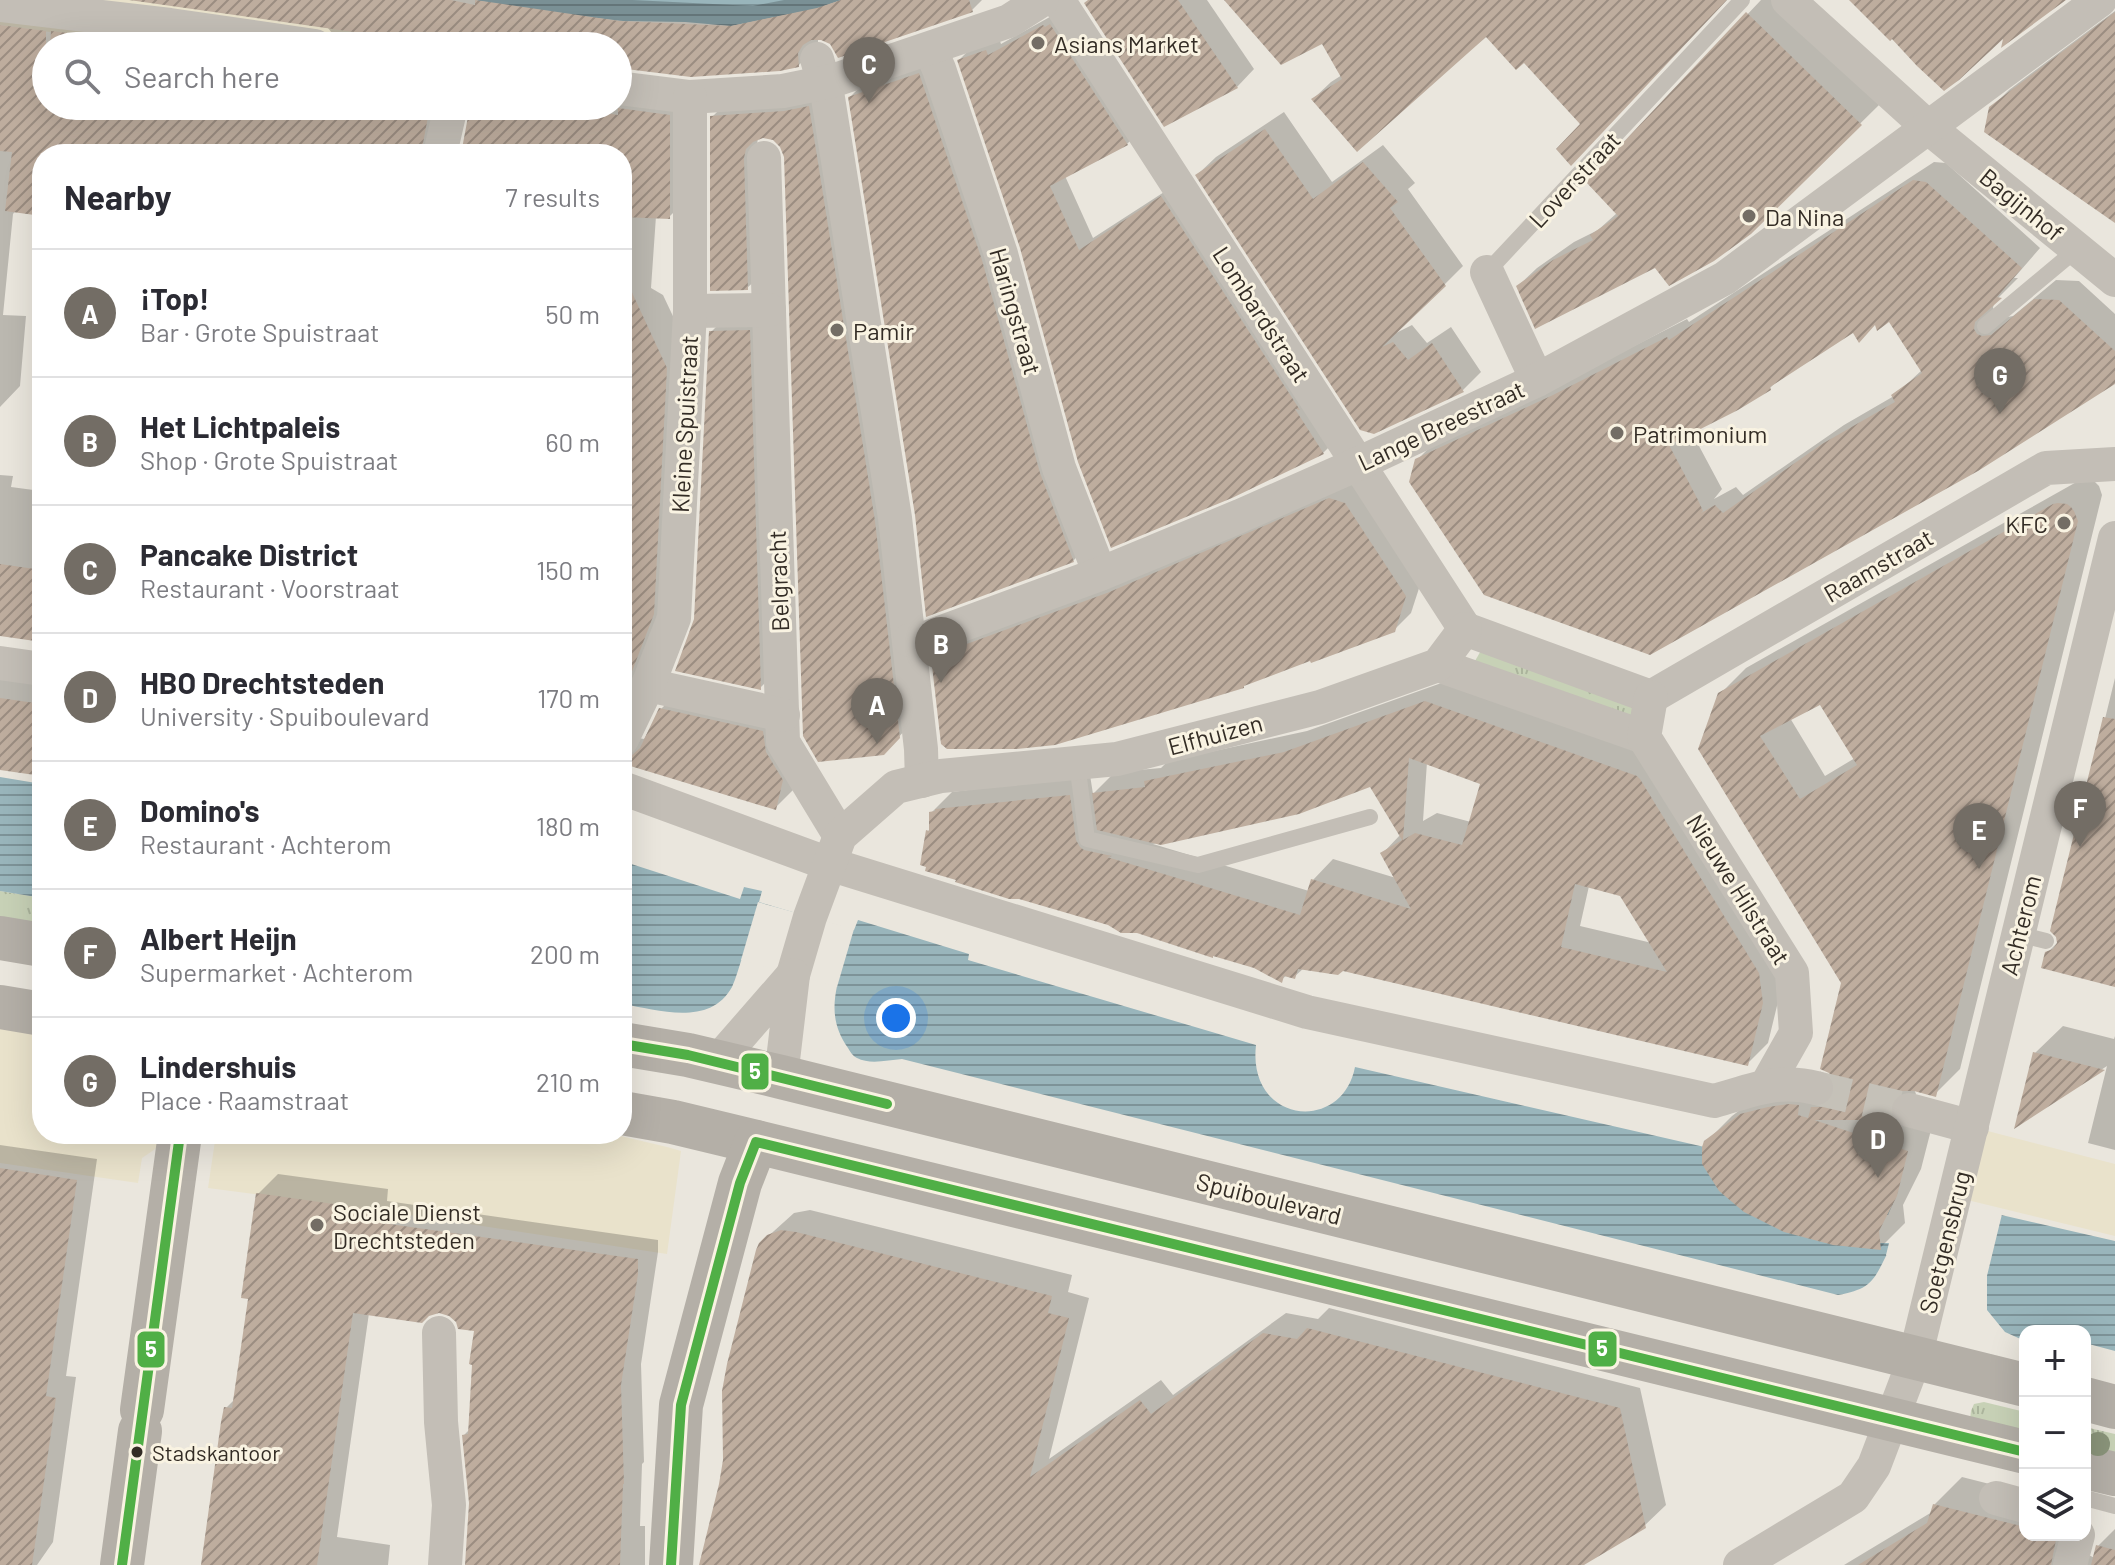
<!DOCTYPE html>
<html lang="en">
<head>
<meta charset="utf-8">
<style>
	:root { --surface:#fff; --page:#f7f7f7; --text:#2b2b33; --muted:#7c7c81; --line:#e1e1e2; --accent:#736d65 }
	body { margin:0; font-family:Barlow,sans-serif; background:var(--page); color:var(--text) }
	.controls { position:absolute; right:24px; bottom:24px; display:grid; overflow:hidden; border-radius:16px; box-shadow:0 8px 32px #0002 }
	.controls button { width:72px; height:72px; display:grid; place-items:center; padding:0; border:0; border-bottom:2px solid var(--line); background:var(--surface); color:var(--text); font:40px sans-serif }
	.you { position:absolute; left:896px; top:1018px; width:28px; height:28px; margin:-20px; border:6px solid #fff; border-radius:50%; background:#1a73e8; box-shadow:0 0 0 12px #1a73e833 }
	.badge { display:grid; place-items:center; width:52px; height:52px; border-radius:50%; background:var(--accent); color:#fff; font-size:26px; font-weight:700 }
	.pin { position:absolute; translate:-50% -66px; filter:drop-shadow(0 2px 4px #0008) }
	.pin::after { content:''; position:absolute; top:42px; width:28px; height:24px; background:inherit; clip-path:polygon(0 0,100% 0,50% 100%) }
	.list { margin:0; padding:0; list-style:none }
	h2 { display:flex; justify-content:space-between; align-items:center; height:104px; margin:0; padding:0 32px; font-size:34px }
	h2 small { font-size:26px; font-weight:400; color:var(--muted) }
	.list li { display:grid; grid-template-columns:52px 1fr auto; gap:24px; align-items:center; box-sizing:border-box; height:128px; padding:0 32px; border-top:2px solid var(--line) }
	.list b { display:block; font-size:30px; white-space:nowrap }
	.list p { margin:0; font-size:26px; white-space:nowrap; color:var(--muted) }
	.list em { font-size:26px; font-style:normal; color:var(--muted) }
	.icon { flex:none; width:44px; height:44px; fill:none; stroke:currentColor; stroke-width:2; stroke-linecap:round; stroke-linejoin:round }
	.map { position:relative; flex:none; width:2115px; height:1565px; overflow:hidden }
	.search { position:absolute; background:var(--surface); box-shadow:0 8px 32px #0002; left:32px; top:32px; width:600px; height:88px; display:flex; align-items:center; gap:20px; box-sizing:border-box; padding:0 28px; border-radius:44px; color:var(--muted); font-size:30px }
	.panel { position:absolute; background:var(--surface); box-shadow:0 8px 32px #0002; left:32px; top:144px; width:600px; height:1000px; border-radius:32px }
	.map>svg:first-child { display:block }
	.grass { fill:url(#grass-tufts) }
	.plaza { fill:#e9e2cb }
	.water { fill:url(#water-rules) }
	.pier { fill:#eae6dd }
	.shadow { fill:#0003; fill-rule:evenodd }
	.building { fill:url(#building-hatch); fill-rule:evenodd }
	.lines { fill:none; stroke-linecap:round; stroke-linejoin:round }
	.street-tunnel { stroke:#c5c1b8; stroke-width:34; stroke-dasharray:34 17; stroke-linecap:butt }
	.lane { stroke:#c3beb6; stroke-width:16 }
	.street { stroke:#c3beb6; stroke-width:34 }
	.secondary { stroke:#b4afa7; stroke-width:44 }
	.bus-1-casing { stroke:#f9f3e2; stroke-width:16 }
	.bus-1 { stroke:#50af46; stroke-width:10 }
	.tree { fill:#8a947a }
	.poi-dot { fill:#736d65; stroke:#f9f3e2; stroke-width:3 }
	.bus-dot { fill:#332c25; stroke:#f9f3e2; stroke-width:3 }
	.labels { text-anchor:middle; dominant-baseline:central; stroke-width:6; stroke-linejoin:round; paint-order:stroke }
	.bus-label { font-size:22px; fill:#332c25; stroke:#f9f3e2; text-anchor:start }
	.poi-label { font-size:24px; fill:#332c25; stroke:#f9f3e2; text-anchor:start }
	.street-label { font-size:24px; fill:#332c25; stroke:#f9f3e2 }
	.line-badge { stroke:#f9f3e2; stroke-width:3 }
	.badge-label { font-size:22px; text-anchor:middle; font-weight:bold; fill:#fff }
</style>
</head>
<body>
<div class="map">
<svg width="2115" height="1565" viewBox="0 0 2115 1565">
	<defs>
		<pattern id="grass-tufts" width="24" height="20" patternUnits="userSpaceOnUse" patternTransform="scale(2)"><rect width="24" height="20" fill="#c7d1b6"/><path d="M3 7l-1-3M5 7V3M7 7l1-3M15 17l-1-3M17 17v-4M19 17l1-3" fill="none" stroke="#abb49c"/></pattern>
		<pattern id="water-rules" width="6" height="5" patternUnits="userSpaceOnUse" patternTransform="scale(2)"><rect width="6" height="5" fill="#99b5bb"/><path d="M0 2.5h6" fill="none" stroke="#7d9398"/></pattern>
		<pattern id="building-hatch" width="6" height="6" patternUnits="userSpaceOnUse" patternTransform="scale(2)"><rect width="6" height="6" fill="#bead9e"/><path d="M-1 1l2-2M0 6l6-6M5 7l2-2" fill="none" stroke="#9b8d81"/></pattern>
	</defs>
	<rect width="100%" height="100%" fill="#eae6dd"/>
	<g class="grass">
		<path d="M1483,647l153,54 -4,18 -157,-58z"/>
		<path d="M0,891l42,7v27l-42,-8z"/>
		<path d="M1984,1402l41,10v31l-55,-23 1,-9 3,-7z"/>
		<path d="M2085,1427l30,7v31l-30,-7z"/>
	</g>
	<g class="plaza">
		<path d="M0,0h176l279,46h-305l-150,-21z"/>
		<path d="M0,1025l42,8v101h119v11l-19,13 -4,25 -138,-20z"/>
		<path d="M1972,1127l143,37v72l-160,-39z"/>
		<path d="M216,1134h343l24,4 9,-4h20l55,13 14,4 -14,103 -298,-45 -161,-21z"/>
	</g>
	<g class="water">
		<path d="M475,0h366l-25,9 -85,17 -46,-4 -62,-1 -89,-10z"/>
		<path d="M0,777l42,7v114l-42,-7z"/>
		<path d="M622,861l118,38 4,-12 18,4 -3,11 95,28 4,-10 111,34 -1,6 288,85c-9,79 86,89 99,22l760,174v110l-30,-8v-12h-60v10l-20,-9 -18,-22v-34l-99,-24c-14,28 -16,37 -50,43l-936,-236c-14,1 -32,6 -45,-1 -5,-3 -6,-5 -9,-10 -14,-20 -16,-38 -11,-62l-95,-28c-3,9 -6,20 -10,29 -22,40 -74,23 -109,17z"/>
	</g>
	<g class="pier">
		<path d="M758,902l96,27 -17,58 -96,-27z"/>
		<path d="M1900,1187l103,23 -17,70 -100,-25 3,-12h-11l-2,-30 12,2z"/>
	</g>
	<g class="shadow">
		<path d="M0,0l333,46h-287v60h399l11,48h7l9,-48h146v-60h-283v-9l-7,-9 -182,-28h487l120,6 31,-6h198l-10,10 -140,33 -14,-5v7l-20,21h-180l2,10 70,19v101l-21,21 -13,-1 -5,72 12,7 24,51 -13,246 -52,127v-565h-580v60l-26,-4 -3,4 -10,101 23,1 -6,70 -20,21z"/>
		<path d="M1088,0h119l47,69 -17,18z"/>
		<path d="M1227,0h498l-142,124 -59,-64 -38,-26 -173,65 18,-17 11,-7 -20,-33z"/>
		<path d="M1761,0h11l107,105 -129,127 -95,33 -137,21 19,-18 37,-26 24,-12 19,-17 -28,-31z"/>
		<path d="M2115,11v209l-124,-112 18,-18z"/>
		<path d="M1057,13l83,118 -13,13 -62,32 28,62 82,-53 161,255 -13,13 -92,43 -209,-249 -63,-187 13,-13 27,-9 2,6z"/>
		<path d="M931,62l154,486 -12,13 -156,-46 -67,-418 12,-12z"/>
		<path d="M822,94l90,628 -15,17 -111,-583 -4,-10 -8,-8h-16l-1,6 4,131 -14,13 -35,-171 14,-14z"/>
		<path d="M1284,112l48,70 51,-37 32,38 -7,6 55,77 -67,67 16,-8 15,18 24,-16 30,45 -18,18 -89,42 -177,-257 19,-18z"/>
		<path d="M1934,162l12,1 94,85 -26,30h4l-24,24 -1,6 3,6 6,4 11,-2 43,-36 23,1 36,33v67l-465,272 -233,-193 20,-20 138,-64 112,-57 2,3zM1889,319l33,51 -28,26 -50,29 -101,70 -7,-8 -22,12 8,-10 -31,-58 79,-43 12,-12 71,-46z"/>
		<path d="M770,310l11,357 -20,20 -65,-68 15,-287 21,-21z"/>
		<path d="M0,475l13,1 -2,11 30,4 -6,55 7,1v92l-42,-5z"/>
		<path d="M2080,480h13l6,6 3,9 -142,574 -25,25 -21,-5 2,5 -20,20 36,12 -11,43 -18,36 2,18 -25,25 -174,-106 26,-26 29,-22 68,-2 8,-8 6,-102 -123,-288 26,-26zM1821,703l34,55 -30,18 -35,-58z"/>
		<path d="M1347,483l14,4 61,92 -11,34 -17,17 -461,28 17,-17z"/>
		<path d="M0,664l42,6v104l-42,-6z"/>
		<path d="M2115,678v307l-68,-32 12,-12 -6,-10z"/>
		<path d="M1447,681l210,74 126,226 -15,62 -21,21 -405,-95 -38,-1 -10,9 -7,-2 -6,5 -26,-14 -327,-135 3,-3v-15l21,-21 138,-17 3,19 22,-22 46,-4 7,-7 139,-30zM1427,762l56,21 -12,39 -34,-9 -14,8zM1371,785l30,49 -19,20 14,24 -63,-19 -20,21 -4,11 -156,-47 145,-32zM1589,886l33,9 30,48 -72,-17z"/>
		<path d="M681,689l101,22 14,76 -21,21 -153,-47v-41l11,17 11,2 17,-30z"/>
		<path d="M2063,1026l51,13 1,-3v114l-27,-7 19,-77 -90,59 18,-72z"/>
		<path d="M0,1145l97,14 -31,217 10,1 -23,165 -16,23h-37z"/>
		<path d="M278,1174l110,15 -1,12 271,39v12l-17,112 3,98 -2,2 -2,62h5v39h-178l4,-62 -7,-68 6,-6 6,-99 -19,-9 -7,-7 -11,-3 -70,2 -32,224 53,8 -2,20h-185l23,-157 9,-9 15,-101 8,-104z"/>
		<path d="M810,1210l262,65 -4,17 21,6 -40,161 112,-79 12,15 113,-82 32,6 11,-11 311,80 26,117 -22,21 -63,39h-880l20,-81 43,-244 30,-27z"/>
		<path d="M1962,1477l63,16v42h52l7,18 11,5 3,-12 17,-17v36h-271l88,-53 2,-7z"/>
	</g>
	<g class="building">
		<path d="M129,0h322l24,5v-5l144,21 112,5 86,-18 24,-8h128l4,12 -135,46 -8,-14 -9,-4h-10l-8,5 -5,8 1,14 -19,4 -89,6 -73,-9v-22h-166z"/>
		<path d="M1088,0h90l60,88 -74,39 -80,-124z"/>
		<path d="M1224,0h503l-156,166 -15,-17 24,-25 -56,-61 -8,7 -30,-33 -129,115 -46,-53 31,-20 -20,-35 -41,21z"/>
		<path d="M1849,0h217l-65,48 2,-9 -44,41 -15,11 -27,-25 -25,-27 -2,2z"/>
		<path d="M1746,12l116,113 -111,109 -37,27 -45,25 -14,-18 -120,61 -19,-43 37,-26 40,-20 -3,-5 28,-19 -32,-34z"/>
		<path d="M2115,12v211l-131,-91 5,-25z"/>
		<path d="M1050,24l78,121 -78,41 29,64 82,-54 139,214 -5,-1 29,45 -92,44 -121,50 -33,-86 -58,-214 -63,-188 29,-10 2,5 55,-30 2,2z"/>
		<path d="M0,25l46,6v75h384l-9,48h-379v62l-37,-5 7,-59 -12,-1z"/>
		<path d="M51,31l116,14 8,1h-125z"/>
		<path d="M919,73l63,187 58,213 34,89 -148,55 -11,-102 -67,-418z"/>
		<path d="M470,106h93l55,9v-7l52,7v104l-48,-2v-63h-161z"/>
		<path d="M809,106l66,415 25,217 -16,17 -66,7 -15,-26 -19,-579 -4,-10 -7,-7 -10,-2 -10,4 -7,7 -2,9 4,132 -38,1v-175l74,-5z"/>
		<path d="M1265,129l48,70 50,-37 35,40 -8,6 56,78 -64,61 11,-5 15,18 24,-17 32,49 -90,42 -14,-4 -165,-255z"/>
		<path d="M1913,180l13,2 96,86 -25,29 5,1 -27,24 -1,7 3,5 5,2 9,-1 43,-36 25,1 56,51v33l-137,87 -328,184 -166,-60 -75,-113 6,-23 138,-64 114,-58 2,3zM1889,322l33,51 -31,22 4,7 -73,42 -99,69 -8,-8 -14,8 2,-2 -6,-13 -28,-53 69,-35 33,-20 -1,-3 83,-54 6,10 16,-18 2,6z"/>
		<path d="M622,271l45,97 -13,246 -23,60 -9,-3z"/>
		<path d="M750,330l11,360 -86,-19 19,-52 15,-288z"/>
		<path d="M1329,498l16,5 61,93 -11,36 -84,31 -1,-2 -66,25v2l-189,57 -38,4h-70l-6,-5 -10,-87 176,-64z"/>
		<path d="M2058,503l9,1 4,3 3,4 4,10 -142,576 -22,-6h-11l-7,4 -6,9v10l2,6h-78l94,31 -11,45 -18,35 2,19 -48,-5 -49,-13 -40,-20 -25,-21 -17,-27v-17l2,-6 36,-27 28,-7 21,-3 10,1 -1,10 10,3 3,-11h11l9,-6 5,-10 -1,-10 -6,-8 -9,-4 21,-86 -143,-234 20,-56 335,-189zM1820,705l37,60 -57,34 -40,-63z"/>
		<path d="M0,564l42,6v72l-42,-6z"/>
		<path d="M0,698l42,6v72l-42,-6z"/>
		<path d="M1425,701l212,75 3,3 119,194 4,30 -15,63 -405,-95 -5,4 -40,-6 -3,10 -11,-3 -2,7 -28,-15 -41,-12v2l-76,-25h-16l-13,-8 -89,-26h-10l-54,-17 1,-2 -31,-9 1,-4 -6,-2 6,-35 3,1v-19l6,-1v-2l135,-14 6,45 4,7 4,3 28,6 -5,1 193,58 11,-36 100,30 -31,-56 22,-13 -32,-53 -71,27 -138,31 -64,-15 -5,-37 53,-6 -1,-6 140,-29zM1409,758l71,26 -18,61 -47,-12 -12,7zM1575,884l45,12 47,76 -106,-25z"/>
		<path d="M659,708l104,23 3,21 17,28 -7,30 -149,-45 3,-8 10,-9z"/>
		<path d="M2103,717l12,2v268l-74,-19 4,-16 8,-3 4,-6 -1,-6 -6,-6z"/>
		<path d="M2033,1052l72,18 -91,59z"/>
		<path d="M0,1168l77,12 -31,216 10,2 -24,167h-32z"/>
		<path d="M256,1193l113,16 -1,12 270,38v15l-17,111 3,99h-1l-3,81h-155l4,-62 -7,-68 6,-1 4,-69 -3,-1 5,-33 -16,-2 -2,-7 -7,-6 -10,-3 -10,3 -7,7 -69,-10 -36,252h-116l20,-143 3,-15 8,1 16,-109 -7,-1z"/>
		<path d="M781,1230l15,2 256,64 -4,17 21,5 -39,159 110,-77 11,14 112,-81 34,6 10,-11 313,80 26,120 -62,37h-885l20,-81 4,-24 -1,-69 5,-27 29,-114 3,-7 8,-8z"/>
		<path d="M1933,1504l92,23v8h32l-6,30h-193l69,-42z"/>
		<path d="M2096,1545l19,5v15h-24z"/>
	</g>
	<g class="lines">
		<path class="street-tunnel" d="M1816,1088l93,22"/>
		<g class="lane">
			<path d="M1487,272l255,-272"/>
			<path d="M1985,326l92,-77"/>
			<path d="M1077,763l10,76 111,26 172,-48"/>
			<path d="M2018,934l28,7"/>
			<path d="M2085,1498l30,8"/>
		</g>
		<g class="street">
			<path d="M1058,0l407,629"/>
			<path d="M1788,0l141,128 186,152"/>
			<path d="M0,5l170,20 145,21"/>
			<path d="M930,49l9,20 62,185 58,214 41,106"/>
			<path d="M817,59l11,39 67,420 26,231 1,32"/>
			<path d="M618,88l72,9 93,-6 49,-10 177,-60 33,-21"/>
			<path d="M440,154l11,-48"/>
			<path d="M764,158l19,584 57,94"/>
			<path d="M1487,272l50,108"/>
			<path d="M690,311l79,-1"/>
			<path d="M1465,629l186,68"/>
			<path d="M910,640l16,-2 174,-64 140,-58 120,-53 177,-83 188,-102 375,-278"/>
			<path d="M0,663l42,6"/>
			<path d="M1438,665l206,72"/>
			<path d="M648,685l135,30"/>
			<path d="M1651,697l395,-229 69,-4"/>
			<path d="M1651,697l-7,40 148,236 4,60 -30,53"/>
			<path d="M622,739l26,-54 26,-67 16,-307v-214"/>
			<path d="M622,788l207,76 478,148 407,89c37,-10 64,-23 102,-13"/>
			<path d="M793,975l17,-58 30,-81 56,-49 45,-11 176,-17 203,-52 118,-42 27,-36"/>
			<path d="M717,1062l76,-87 -12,102"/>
			<path d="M1909,1110l63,17"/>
			<path d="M439,1333l2,89 8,83 -4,60"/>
			<path d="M1996,1498l29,8"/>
			<path d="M1740,1565l113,-68 21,-31 41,-108 200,-820"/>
			<path d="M2070,1565l8,-30"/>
		</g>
		<g class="secondary">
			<path d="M0,938l42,7"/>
			<path d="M0,1007l42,7"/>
			<path d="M622,1044l66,11 93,22 1244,308"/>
			<path d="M622,1113l51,9 83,20 1269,310"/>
			<path d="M2085,1399l30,8"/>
			<path d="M142,1410l38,-276"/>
			<path d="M2085,1467l30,7"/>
			<path d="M122,1565l18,-134"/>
			<path d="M671,1565l10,-160 59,-222 16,-41"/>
		</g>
		<g class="bus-1-casing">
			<g id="bus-1">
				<path d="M622,1044l66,11 199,49"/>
				<path d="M122,1565l58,-431"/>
				<path d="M671,1565l10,-160 59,-222 16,-41 1269,310"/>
			</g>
		</g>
		<use href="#bus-1" class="bus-1"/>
	</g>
	<circle class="tree" cx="2098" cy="1444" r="12"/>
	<g class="poi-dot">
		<circle cx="1038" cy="43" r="8"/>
		<circle cx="1749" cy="216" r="8"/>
		<circle cx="837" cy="330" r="8"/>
		<circle cx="1617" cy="433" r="8"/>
		<circle cx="2064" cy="523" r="8"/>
		<circle cx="317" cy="1225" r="8"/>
	</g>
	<circle class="bus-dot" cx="137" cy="1452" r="7"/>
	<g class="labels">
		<g class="bus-label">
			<text x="152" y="1452">Stadskantoor</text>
		</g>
		<g class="poi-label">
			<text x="1054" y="43">Asians Market</text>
			<text x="1765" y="216">Da Nina</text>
			<text x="853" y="330">Pamir</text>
			<text x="1633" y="433">Patrimonium</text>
			<text x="2048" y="523" text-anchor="end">KFC</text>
			<text x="333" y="1211">Sociale Dienst<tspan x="333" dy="28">Drechtsteden</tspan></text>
		</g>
		<g class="street-label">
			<text transform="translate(1574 179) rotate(-47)">Loverstraat</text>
			<text transform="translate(2022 204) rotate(39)">Bagijnhof</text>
			<text transform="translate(1016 311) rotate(74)">Haringstraat</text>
			<text transform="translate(1262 314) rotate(57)">Lombardstraat</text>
			<text transform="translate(684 424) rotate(-87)">Kleine Spuistraat</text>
			<text transform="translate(1441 425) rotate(-25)">Lange Breestraat</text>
			<text transform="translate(1878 565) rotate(-30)">Raamstraat</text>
			<text transform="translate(778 581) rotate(-92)">Belgracht</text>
			<text transform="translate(1215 734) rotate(-15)">Elfhuizen</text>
			<text transform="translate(1739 889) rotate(58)">Nieuwe Hilstraat</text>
			<text transform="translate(2020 925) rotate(-76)">Achterom</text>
			<text transform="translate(1269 1198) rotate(14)">Spuiboulevard</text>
			<text transform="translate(1944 1242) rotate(-76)">Soetgensbrug</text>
		</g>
	</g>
	<g class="line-badge">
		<rect x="740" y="1052" width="30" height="39" rx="8" fill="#50af46"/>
		<rect x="1587" y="1330" width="31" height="38" rx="8" fill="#50af46"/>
		<rect x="136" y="1330" width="30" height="39" rx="8" fill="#50af46"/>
	</g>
	<g class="badge-label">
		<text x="755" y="1079">5</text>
		<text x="1602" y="1356">5</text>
		<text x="151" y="1357">5</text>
	</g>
</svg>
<div class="controls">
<button>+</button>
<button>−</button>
<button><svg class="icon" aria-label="layers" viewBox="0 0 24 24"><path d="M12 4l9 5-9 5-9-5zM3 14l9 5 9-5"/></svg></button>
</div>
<div class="you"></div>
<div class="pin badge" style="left:877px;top:744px">A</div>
<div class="pin badge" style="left:941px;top:683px">B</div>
<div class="pin badge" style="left:869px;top:103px">C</div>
<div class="pin badge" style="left:1878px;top:1178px">D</div>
<div class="pin badge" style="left:1979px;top:869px">E</div>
<div class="pin badge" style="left:2080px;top:847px">F</div>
<div class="pin badge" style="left:2000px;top:414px">G</div>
<div class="search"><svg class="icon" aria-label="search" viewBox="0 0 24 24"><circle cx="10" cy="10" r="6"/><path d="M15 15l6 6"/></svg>Search here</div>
<section class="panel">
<h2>Nearby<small>7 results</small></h2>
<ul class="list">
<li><span class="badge">A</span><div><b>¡Top!</b><p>Bar · Grote Spuistraat</p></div><em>50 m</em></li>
<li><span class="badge">B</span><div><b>Het Lichtpaleis</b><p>Shop · Grote Spuistraat</p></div><em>60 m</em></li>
<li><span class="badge">C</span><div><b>Pancake District</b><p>Restaurant · Voorstraat</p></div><em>150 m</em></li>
<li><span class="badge">D</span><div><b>HBO Drechtsteden</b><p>University · Spuiboulevard</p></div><em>170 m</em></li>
<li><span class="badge">E</span><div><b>Domino's</b><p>Restaurant · Achterom</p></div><em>180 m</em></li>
<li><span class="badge">F</span><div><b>Albert Heijn</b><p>Supermarket · Achterom</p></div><em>200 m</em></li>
<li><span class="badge">G</span><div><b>Lindershuis</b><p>Place · Raamstraat</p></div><em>210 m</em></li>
</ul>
</section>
</div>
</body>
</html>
